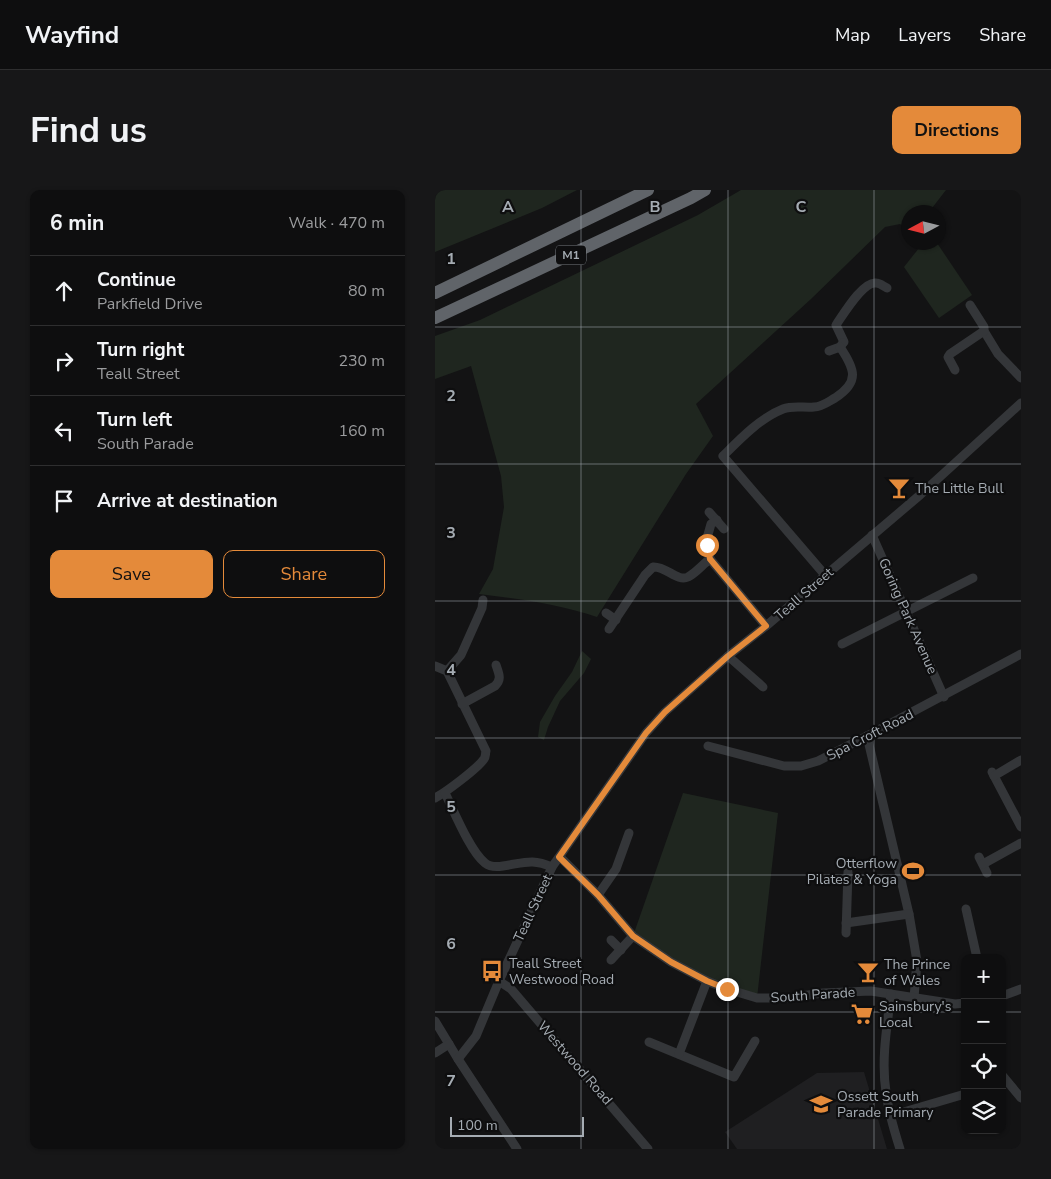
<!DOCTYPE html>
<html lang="en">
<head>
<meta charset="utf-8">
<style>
	:root { --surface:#0e0e0f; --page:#171718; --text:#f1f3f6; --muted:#9b9c9e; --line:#2e2e2f; --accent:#e48a3a }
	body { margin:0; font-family:"Nunito Sans",sans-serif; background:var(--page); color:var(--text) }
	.controls { position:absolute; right:15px; bottom:15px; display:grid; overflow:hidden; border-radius:10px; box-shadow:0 1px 4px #0004 }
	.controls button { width:45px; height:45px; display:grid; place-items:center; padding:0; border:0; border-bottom:1px solid var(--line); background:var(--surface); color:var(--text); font:25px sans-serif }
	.compass { position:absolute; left:466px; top:15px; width:45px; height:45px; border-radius:50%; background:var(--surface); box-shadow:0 1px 4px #0004; rotate:263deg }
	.scale { position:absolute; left:15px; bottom:12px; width:134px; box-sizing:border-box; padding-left:5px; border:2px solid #a5acb3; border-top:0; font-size:14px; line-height:18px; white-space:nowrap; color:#a5acb3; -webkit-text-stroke:4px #0e0e0f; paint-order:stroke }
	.stop { position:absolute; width:15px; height:15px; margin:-11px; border:4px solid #e48a3a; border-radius:50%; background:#fff }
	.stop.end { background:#e48a3a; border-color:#fff; box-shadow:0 1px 5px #0008 }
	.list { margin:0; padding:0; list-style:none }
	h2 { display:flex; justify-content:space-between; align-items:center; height:65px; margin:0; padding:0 20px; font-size:21px }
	h2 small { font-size:16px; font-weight:400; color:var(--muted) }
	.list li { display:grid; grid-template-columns:32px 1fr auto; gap:15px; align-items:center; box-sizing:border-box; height:70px; padding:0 20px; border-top:1px solid var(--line) }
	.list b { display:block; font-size:19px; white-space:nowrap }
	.list p { margin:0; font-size:16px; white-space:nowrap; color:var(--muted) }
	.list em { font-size:16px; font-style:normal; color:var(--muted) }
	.actions { display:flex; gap:10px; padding:15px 20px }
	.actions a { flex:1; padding:11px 0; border:1px solid var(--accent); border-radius:10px; text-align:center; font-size:18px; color:var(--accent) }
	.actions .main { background:var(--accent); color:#111 }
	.icon { flex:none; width:28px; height:28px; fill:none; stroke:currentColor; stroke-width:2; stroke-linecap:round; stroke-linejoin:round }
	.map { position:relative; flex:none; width:586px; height:959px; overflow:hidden; border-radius:10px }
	header { display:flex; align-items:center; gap:30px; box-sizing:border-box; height:70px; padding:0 25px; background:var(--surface); border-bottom:1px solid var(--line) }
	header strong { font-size:24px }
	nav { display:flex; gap:28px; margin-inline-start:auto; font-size:18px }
	.intro { display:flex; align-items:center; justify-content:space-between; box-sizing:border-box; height:120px; padding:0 30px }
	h1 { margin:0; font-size:35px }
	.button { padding:12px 22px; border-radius:10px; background:var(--accent); color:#111; font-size:18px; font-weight:700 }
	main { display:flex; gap:30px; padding:0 30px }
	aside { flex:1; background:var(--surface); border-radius:10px; box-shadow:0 1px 4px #0004 }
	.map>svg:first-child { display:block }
	.built { fill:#1f1f21 }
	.green { fill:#1f261f }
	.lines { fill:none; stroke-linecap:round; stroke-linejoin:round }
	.minor { stroke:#343639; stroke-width:9 }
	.highway { stroke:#606469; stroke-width:12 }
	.route { stroke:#e48a3a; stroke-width:6 }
	.grid { fill:none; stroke:#a5acb3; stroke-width:1; stroke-opacity:0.55 }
	.labels { text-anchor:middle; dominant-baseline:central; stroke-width:4.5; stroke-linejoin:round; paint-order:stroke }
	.shield { fill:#0e0e0f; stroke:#787d82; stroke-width:1 }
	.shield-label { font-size:12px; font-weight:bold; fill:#a5acb3 }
	.poi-label { font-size:14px; fill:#a5acb3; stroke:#0e0e0f; text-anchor:start }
	.street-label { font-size:14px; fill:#a5acb3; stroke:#0e0e0f }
	.grid-label { font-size:16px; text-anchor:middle; font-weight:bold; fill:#a5acb3; stroke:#0e0e0f; stroke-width:4.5; stroke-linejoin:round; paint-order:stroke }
</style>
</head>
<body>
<header>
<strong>Wayfind</strong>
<nav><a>Map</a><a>Layers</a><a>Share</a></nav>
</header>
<div class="intro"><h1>Find us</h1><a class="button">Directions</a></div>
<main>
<aside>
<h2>6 min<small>Walk · 470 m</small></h2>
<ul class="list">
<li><svg class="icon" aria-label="ahead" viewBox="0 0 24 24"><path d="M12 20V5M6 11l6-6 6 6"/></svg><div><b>Continue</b><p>Parkfield Drive</p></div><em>80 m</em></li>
<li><svg class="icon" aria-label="right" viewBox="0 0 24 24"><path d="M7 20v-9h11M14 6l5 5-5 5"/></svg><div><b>Turn right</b><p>Teall Street</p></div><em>230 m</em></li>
<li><svg class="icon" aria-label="left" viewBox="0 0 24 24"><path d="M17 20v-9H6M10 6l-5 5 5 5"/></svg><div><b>Turn left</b><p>South Parade</p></div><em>160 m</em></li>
<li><svg class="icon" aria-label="arrive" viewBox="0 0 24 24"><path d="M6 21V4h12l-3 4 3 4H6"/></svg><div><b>Arrive at destination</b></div></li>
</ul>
<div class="actions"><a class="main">Save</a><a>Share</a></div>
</aside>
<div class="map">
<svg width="586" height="959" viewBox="0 0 586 959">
	<rect width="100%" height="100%" fill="#131314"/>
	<path class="built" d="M429,882l23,77h-150l-12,-17 92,-59z"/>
	<g class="green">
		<path d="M0,0h142l-35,18 -107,44z"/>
		<path d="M306,0h205l-17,22h-21v18l-8,-6 -15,3 -74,72 -115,105 17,32 -27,38 -89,143c-38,-13 -78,-18 -118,-23l14,-25 11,-62 -3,-31 -30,-110 -36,13v-43l45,-16 218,-105z"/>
		<path d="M488,53h14l35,52 -33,23 -35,-51z"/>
		<path d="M147,461l9,8 -7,14 -24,28 -12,26 -4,13 -6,-3 2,-15 15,-26 17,-24z"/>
		<path d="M248,603l95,20 -21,185 -30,-9 -94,-53z"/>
	</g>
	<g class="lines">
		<g class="minor">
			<path d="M535,115l14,22v4l14,23 23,24"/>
			<path d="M409,152l-8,-17c7,-10 27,-44 40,-42 4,0 7,3 11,5"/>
			<path d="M394,161l11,-4 3,-4"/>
			<path d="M520,180l-7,-13 2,-3 34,-23"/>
			<path d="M274,322l15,17"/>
			<path d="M282,330l-6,4 -4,14 3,21 56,67"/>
			<path d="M437,345l72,162"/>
			<path d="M390,385l-102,-119c17,-17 37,-38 60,-47 10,-4 21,-1 31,-2 8,0 14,-5 21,-9 25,-16 20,-29 5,-51"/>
			<path d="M171,423l10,7"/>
			<path d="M174,439l36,-54 8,-8c13,-1 24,15 35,10 8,-4 15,-13 22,-18"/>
			<path d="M407,454l131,-66"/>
			<path d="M293,466l35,31"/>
			<path d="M0,476l12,5 39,80c-1,4 0,5 -2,8 -7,10 -38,33 -49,39"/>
			<path d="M12,481l14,-16 21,-47 1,-8"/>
			<path d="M27,514l33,-18c7,-7 4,-12 1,-21"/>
			<path d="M432,546l42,178 8,47 -3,37"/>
			<path d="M273,556l76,20h17l17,-5 49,-25 154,-82"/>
			<path d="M557,582l29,55"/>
			<path d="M559,586l27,-16"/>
			<path d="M10,603c9,18 25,58 40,70 5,4 12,4 18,3 21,-3 29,-8 49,1"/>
			<path d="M125,667l38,38 35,41 38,26 36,19 20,8 30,9h29l37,-5 48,-2 84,13 10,-1"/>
			<path d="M544,667l8,16"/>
			<path d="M548,674l38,-21"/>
			<path d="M163,705l18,-26 13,-36"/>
			<path d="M531,719l11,49"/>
			<path d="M411,733l63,-9"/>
			<path d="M411,743l2,-61"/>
			<path d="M176,750l10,10"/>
			<path d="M176,770l22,-24"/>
			<path d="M64,791l12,8 137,160"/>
			<path d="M456,804c-4,32 -10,66 -5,98 2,19 8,38 14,57"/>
			<path d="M567,806l19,-7"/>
			<path d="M0,831l23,38 59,90"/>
			<path d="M214,852l85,35 21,-36"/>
			<path d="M0,863l14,-9"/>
			<path d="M244,864l28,-73"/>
			<path d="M23,869l18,-23 23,-55 53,-114 94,-134 19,-21 63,-56 38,-30 154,-131 101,-92"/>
			<path d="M567,885l19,23"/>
			<path d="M455,926l75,-22"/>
		</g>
		<g class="highway">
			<path d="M0,103l213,-103"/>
			<path d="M0,128l256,-120 14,-8"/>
		</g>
	</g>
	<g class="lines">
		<path class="route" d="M272,355l3,14 56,67 -38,30 -63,56 -19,21 -87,124 39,38 35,41 38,26 36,19 20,8"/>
	</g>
	<path class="grid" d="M146,0v959M293,0v959M439,0v959M0,137h586M0,274h586M0,411h586M0,548h586M0,685h586M0,822h530M567,822h19"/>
	<defs>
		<g id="bar-bare" transform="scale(1.725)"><path d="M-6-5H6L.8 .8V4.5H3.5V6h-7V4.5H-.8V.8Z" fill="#e48a3a" stroke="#0e0e0f" stroke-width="2.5" paint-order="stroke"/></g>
		<g id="stadium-bare" transform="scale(1.725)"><path d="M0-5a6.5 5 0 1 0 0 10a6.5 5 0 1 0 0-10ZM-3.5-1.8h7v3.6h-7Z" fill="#e48a3a" stroke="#0e0e0f" stroke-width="2.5" paint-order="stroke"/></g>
		<g id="bus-bare" transform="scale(1.725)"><path d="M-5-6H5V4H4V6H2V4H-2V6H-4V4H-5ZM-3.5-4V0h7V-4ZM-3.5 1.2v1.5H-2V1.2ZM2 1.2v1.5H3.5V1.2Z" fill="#e48a3a" stroke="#0e0e0f" stroke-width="2.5" paint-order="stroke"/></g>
		<g id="supermarket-bare" transform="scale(1.725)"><path d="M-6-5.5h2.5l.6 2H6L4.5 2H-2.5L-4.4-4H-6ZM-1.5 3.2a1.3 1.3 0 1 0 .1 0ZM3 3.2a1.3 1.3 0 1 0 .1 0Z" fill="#e48a3a" stroke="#0e0e0f" stroke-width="2.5" paint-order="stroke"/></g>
		<g id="school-bare" transform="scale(1.725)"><path d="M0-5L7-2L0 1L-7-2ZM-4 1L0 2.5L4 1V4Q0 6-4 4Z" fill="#e48a3a" stroke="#0e0e0f" stroke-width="2.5" paint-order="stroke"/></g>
	</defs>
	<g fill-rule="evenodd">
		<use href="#bar-bare" x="464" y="298"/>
		<use href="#stadium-bare" x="478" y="681"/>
		<use href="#bus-bare" x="57" y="781"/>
		<use href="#bar-bare" x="433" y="782"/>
		<use href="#supermarket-bare" x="427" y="824"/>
		<use href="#school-bare" x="386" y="914"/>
	</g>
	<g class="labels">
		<rect class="shield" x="121" y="55.5" width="30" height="19" rx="4"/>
		<g class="shield-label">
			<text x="136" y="65">M1</text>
		</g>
		<g class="poi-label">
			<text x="480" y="298">The Little Bull</text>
			<text x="462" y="673" text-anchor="end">Otterflow<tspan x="462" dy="16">Pilates &amp; Yoga</tspan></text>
			<text x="74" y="773">Teall Street<tspan x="74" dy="16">Westwood Road</tspan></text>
			<text x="449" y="774">The Prince<tspan x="449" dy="16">of Wales</tspan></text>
			<text x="444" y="816">Sainsbury's<tspan x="444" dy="16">Local</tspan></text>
			<text x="402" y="906">Ossett South<tspan x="402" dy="16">Parade Primary</tspan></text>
		</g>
		<g class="street-label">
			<text transform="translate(369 404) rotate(-41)">Teall Street</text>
			<text transform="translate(473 426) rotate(66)">Goring Park Avenue</text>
			<text transform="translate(435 545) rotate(-27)">Spa Croft Road</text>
			<text transform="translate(98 718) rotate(-65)">Teall Street</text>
			<text transform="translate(378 805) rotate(-4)">South Parade</text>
			<text transform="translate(140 873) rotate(49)">Westwood Road</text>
		</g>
	</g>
	<g class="grid-label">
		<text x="73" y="22">A</text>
		<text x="220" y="22">B</text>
		<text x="366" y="22">C</text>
		<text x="16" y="74">1</text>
		<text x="16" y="211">2</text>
		<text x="16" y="348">3</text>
		<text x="16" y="485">4</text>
		<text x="16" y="622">5</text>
		<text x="16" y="759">6</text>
		<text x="16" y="896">7</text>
	</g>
</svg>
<div class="controls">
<button>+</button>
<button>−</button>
<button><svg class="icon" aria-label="locate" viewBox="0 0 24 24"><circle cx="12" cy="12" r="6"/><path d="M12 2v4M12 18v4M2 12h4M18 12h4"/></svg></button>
<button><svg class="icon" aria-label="layers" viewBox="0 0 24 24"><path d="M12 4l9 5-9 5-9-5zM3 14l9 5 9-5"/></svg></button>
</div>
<svg class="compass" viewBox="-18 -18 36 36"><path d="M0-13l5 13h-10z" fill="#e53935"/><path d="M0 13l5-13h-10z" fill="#9b9c9e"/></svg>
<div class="scale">100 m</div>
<div class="stop" style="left:272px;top:355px"></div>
<div class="stop end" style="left:292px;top:799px"></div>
</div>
</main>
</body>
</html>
